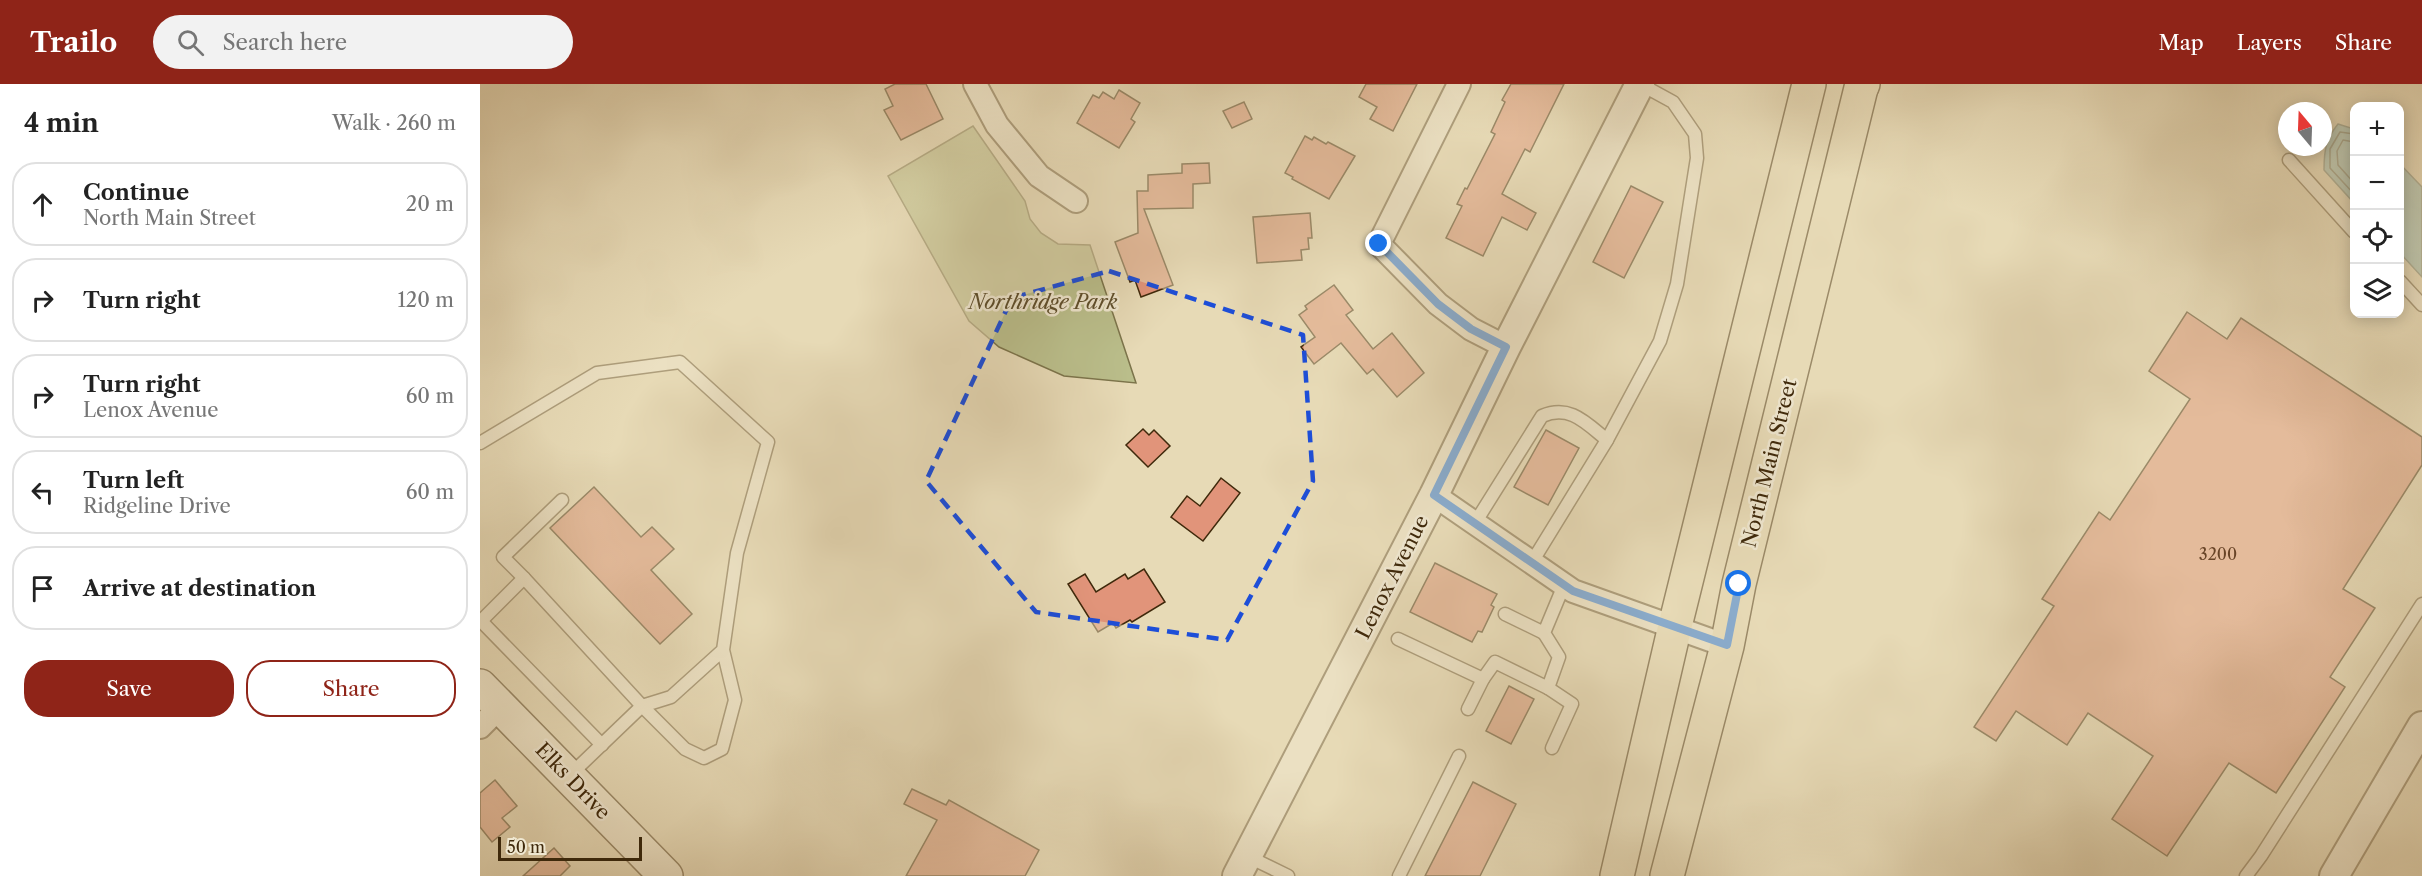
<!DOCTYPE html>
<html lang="en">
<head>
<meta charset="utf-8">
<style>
	:root { --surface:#fff; --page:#f2f2f2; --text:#222; --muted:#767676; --line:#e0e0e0; --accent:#8f2418 }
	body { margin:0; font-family:"Libre Caslon Text",serif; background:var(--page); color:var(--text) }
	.controls { position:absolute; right:18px; top:18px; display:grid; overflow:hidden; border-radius:12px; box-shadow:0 3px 15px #0003 }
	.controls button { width:54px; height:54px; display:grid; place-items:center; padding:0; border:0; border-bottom:2px solid var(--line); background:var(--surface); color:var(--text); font:30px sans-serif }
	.compass { position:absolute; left:1798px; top:18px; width:54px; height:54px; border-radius:50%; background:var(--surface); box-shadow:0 3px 15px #0003; rotate:341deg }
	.scale { position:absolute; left:18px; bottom:15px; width:144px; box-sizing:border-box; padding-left:6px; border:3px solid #3f290b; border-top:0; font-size:16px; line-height:21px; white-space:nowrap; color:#3f290b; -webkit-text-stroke:4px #efe7d0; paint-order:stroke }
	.stop { position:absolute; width:18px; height:18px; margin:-14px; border:4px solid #1a73e8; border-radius:50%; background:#fff }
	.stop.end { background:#1a73e8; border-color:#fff; box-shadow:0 2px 6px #0008 }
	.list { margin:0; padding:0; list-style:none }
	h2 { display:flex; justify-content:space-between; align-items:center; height:78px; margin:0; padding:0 24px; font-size:26px }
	h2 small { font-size:20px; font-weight:400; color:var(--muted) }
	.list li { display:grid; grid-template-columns:39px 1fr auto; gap:18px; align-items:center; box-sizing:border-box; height:84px; margin:0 12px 12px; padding:0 12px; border:2px solid var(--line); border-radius:24px }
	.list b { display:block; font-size:22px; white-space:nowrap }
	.list p { margin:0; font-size:20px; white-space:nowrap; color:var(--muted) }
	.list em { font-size:20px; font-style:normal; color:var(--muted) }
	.actions { display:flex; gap:12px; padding:18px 24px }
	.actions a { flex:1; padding:14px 0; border:2px solid var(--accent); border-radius:24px; text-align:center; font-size:21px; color:var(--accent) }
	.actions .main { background:var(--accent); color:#fff }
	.icon { flex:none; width:33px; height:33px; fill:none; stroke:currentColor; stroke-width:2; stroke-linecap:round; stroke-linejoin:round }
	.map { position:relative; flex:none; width:1942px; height:792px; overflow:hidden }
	header { display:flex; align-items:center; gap:36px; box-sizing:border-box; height:84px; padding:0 30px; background:var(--accent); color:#fff }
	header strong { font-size:28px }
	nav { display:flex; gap:33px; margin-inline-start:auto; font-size:21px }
	.search { width:420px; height:54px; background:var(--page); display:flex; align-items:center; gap:15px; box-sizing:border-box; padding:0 21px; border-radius:33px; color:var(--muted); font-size:22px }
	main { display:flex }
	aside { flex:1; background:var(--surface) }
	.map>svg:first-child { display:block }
	.green { fill:#babe8b; stroke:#7c744b; stroke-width:1.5 }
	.water { fill:#97bab2; stroke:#74806f; stroke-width:1.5 }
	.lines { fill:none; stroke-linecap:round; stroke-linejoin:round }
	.shore { stroke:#6b725e; stroke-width:1.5 }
	.building { fill:#e1947a; stroke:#3f290b; stroke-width:1.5 }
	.service-casing { stroke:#695536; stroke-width:15 }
	.minor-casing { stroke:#695536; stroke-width:26 }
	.tertiary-casing { stroke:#695536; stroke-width:32 }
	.secondary-casing { stroke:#3f290b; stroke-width:36 }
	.primary-casing { stroke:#3f290b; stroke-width:36 }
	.motorway-casing { stroke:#3f290b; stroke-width:36 }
	.service { stroke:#efe7d0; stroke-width:12 }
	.minor { stroke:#efe7d0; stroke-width:22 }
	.tertiary { stroke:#efe7d0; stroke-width:28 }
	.secondary { stroke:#efe7d0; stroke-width:33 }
	.primary { stroke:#e7dab6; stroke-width:33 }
	.motorway { stroke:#e7dab6; stroke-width:33 }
	.route { stroke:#1a73e8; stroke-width:8 }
	.marked { fill:none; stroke:#1d4ed8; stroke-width:4.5; stroke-dasharray:12 8; stroke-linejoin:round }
	.labels { text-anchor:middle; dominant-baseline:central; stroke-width:5; stroke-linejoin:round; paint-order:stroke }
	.number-label { font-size:16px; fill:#684427 }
	.park-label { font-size:20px; font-style:italic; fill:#5e4e2b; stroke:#efe7d0 }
	.street-label { font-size:20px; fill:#3f290b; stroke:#efe7d0 }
</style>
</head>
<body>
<header>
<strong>Trailo</strong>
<div class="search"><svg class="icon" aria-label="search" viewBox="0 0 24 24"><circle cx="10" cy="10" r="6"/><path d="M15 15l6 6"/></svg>Search here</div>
<nav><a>Map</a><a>Layers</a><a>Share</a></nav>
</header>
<main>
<aside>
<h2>4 min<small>Walk · 260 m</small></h2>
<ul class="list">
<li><svg class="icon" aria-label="ahead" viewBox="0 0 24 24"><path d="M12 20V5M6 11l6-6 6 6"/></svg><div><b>Continue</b><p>North Main Street</p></div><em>20 m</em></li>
<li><svg class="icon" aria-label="right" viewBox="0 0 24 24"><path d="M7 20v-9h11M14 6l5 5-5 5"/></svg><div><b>Turn right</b></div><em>120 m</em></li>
<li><svg class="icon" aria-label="right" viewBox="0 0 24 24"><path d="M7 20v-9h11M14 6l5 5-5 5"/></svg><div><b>Turn right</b><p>Lenox Avenue</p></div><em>60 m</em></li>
<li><svg class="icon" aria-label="left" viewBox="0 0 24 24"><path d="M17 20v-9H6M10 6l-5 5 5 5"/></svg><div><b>Turn left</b><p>Ridgeline Drive</p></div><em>60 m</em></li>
<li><svg class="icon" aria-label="arrive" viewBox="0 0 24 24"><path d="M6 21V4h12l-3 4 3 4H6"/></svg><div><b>Arrive at destination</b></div></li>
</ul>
<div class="actions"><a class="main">Save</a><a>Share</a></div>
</aside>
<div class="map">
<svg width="1942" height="792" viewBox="0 0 1942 792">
	<rect width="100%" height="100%" fill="#e7dab6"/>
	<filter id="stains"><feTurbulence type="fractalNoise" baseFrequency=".00333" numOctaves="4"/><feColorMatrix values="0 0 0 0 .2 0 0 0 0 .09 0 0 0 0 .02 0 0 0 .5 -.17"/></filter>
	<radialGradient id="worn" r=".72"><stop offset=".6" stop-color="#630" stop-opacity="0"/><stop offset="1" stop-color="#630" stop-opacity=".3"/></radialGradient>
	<path class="green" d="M493,42l52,75 5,18 11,14 17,11 32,1 46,138 -72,-7 -65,-29 -30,-26 -81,-145z"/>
	<g class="water">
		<path d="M1858,40l16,5v74l-30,-33c0,-20 2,-31 14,-46z"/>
		<path d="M1920,80l22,23v90l-22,-24z"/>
	</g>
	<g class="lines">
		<g class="shore">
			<path d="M1874,50l-14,-2 -10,17v19l24,26"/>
			<path d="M1874,58l-11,-2 -6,11 1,14 16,18"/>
		</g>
	</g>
	<g class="building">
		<path d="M415,0h31l17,35 -42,21 -17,-30 9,-4 -8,-17z"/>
		<path d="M886,0h51l-24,47 -23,-12 7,-12 -18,-10z"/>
		<path d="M1031,0h53l-34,68 -5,-3 -23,45 34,19 -9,17 -25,-13 -19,39 -37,-18 16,-32 -5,-2 8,-16 2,1 28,-55 -4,-2 14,-30 -3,-2z"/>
		<path d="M639,6l21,13 -9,16 4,3 -16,26 -42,-25 16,-28 6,3 4,-6 11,7z"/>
		<path d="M764,18l8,17 -20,9 -9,-17z"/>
		<path d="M825,52l7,4 2,-3 12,7 2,-2 27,14 -26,43 -37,-20 1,-2 -8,-4z"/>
		<path d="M729,79l1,20 -17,1v24l-49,1 29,76 -32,12 -6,-17 -5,2 -15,-40 23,-9 -1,-42h11v-16l34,-2v-9z"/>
		<path d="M1151,102l32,16 -39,76 -31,-16z"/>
		<path d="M830,129l2,25h-4l1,11 -8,1 1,10 -45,3 -4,-46z"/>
		<path d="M854,201l19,25 -7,5 27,34 19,-16 32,40 -27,24 -24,-28 -6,5 -26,-31 -27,21 -13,-17 14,-10 -16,-22 8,-6 -2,-3z"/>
		<path d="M1707,228l40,27 14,-21 181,119v28l-79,124 32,19 -45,69 15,10 -69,106 -47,-30 -62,93 -55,-37 41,-63 -65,-43 -21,32 -51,-34 -20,30 -22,-14 80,-121 -12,-7 57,-87 11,8 80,-121 -41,-28z"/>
		<path d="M663,345l6,6 5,-5 16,16 -22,21 -22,-22z"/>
		<path d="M1066,346l33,18 -31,57 -34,-18z"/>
		<path d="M741,394l19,15 -37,48 -32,-24 16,-21 13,10z"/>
		<path d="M114,403l47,50 11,-10 22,22 -23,21 41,44 -32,30 -110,-116z"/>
		<path d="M955,479l62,31 -6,11 3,2 -12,25 -4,-1 -6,11 -62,-30z"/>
		<path d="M664,485l21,33 -33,20 -2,-2 -14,8 -3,-5 -15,9 -30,-48 17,-10 11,18 29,-18 3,5z"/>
		<path d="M1029,602l25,13 -23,45 -25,-13z"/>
		<path d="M15,696l22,26 -15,12 8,9 -18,15 -12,-15v-34z"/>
		<path d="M993,698l43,22 -36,72h-55z"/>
		<path d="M432,705l34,16 3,-5 90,50 -14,26h-119l31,-56 -33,-16z"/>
		<path d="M74,764l16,18 -10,10h-37z"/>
	</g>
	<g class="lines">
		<g class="service-casing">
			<g id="service">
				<path d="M1809,76l65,72"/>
				<path d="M1920,197l22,24"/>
				<path d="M0,359l117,-70 83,-11 88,80 -31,111 -14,97 -52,47 -29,9 43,43 19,9 18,-9 13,-49 -12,-50"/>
				<path d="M995,439l67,-107c28,-12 44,7 65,24"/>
				<path d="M1052,478l75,-122 53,-99 17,-57 20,-126 -2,-24 -22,-32 -33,-18"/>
				<path d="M44,494l-21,-21 59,-57"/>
				<path d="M1025,530l39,19"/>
				<path d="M1,537l121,124"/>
				<path d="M0,538l44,-44 118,128 -73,70"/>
				<path d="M918,555l85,40 12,-17 53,26 11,-31 -15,-24 20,-48"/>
				<path d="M1068,604l24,16 -20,44"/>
				<path d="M988,625l15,-30"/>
				<path d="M767,772l41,20"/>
				<path d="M919,792l60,-120"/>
				<path d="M1766,792l15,-20 161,-252"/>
			</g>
		</g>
		<g class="minor-casing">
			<g id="minor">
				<path d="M495,0l22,41 42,51 37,25"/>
				<path d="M979,0l-80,160 59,60 33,25 35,18"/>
				<path d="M954,411l139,96 154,55"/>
				<path d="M0,643l20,-20"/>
			</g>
		</g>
		<g class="tertiary-casing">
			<g id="tertiary">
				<path d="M757,792l197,-381 72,-148 134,-263"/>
				<path d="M1854,792l88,-150"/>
			</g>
		</g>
		<g class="secondary-casing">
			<path id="secondary" d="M0,602l186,190"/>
		</g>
		<g class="primary-casing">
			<g id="primary">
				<path d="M1137,792l58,-250 134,-542"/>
				<path d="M1187,792l60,-230 12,-62 123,-500"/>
			</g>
		</g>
		<g class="motorway-casing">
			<path id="motorway" d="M1382,2l1,-2"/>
		</g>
		<use href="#service" class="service"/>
		<use href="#minor" class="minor"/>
		<use href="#tertiary" class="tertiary"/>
		<use href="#secondary" class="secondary"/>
		<use href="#primary" class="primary"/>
		<use href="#motorway" class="motorway"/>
	</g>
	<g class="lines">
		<path class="route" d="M899,160l59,60 33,25 35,18 -72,148 139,96 154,54 12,-61"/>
	</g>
	<path d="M0 0H1942V792H0ZM629,187l194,64 10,146 -86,159 -191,-28 -110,-131 86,-183z" fill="#e7dab6" fill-opacity=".55" fill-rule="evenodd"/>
	<path class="marked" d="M629,187l194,64 10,146 -86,159 -191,-28 -110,-131 86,-183z"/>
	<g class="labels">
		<g class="number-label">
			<text x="1738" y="470">3200</text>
		</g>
		<g class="park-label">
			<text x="563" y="218">Northridge Park</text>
		</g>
		<g class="street-label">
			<text transform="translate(1289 379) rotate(-76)">North Main Street</text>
			<text transform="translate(912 493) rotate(-63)">Lenox Avenue</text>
			<text transform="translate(93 697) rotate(46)">Elks Drive</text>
		</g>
	</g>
	<rect width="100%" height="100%" filter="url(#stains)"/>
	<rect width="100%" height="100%" fill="url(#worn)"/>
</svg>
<div class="controls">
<button>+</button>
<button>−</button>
<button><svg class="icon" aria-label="locate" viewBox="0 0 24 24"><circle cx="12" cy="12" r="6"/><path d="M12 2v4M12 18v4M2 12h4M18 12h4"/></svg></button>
<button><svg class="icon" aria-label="layers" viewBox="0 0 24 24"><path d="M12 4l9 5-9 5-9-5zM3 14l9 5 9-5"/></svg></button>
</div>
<svg class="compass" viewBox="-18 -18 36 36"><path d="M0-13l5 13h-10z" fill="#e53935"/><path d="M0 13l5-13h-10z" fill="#767676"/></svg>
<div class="scale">50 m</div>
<div class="stop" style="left:1259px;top:500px"></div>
<div class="stop end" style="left:899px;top:160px"></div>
</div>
</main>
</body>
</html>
